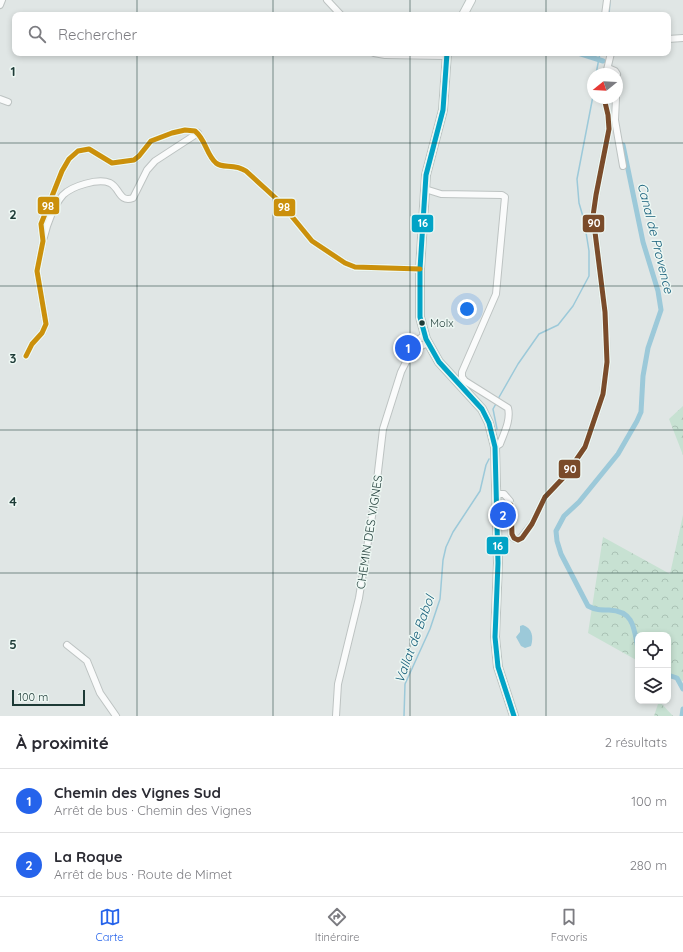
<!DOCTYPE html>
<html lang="fr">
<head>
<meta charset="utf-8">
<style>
	:root { --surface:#fff; --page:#f7f7f7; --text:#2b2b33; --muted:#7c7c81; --line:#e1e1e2; --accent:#2563eb }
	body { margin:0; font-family:Quicksand,sans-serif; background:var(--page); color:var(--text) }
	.controls { position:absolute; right:12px; bottom:12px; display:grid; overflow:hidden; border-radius:8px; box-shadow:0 2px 6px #0003 }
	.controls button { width:36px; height:36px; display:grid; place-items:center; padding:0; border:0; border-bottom:1px solid var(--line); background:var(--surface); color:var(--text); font:20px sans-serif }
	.compass { position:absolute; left:587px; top:68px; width:36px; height:36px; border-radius:50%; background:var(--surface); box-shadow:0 2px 6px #0003; rotate:252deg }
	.scale { position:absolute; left:12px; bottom:10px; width:73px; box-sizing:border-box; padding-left:4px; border:2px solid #1d3a36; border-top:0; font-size:11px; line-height:14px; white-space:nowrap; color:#1d3a36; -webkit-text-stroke:3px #edf7f3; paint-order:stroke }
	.you { position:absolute; left:467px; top:309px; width:14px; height:14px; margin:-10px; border:3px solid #fff; border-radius:50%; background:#1a73e8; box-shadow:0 0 0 6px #1a73e833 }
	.badge { display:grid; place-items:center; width:26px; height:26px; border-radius:50%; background:var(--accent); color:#fff; font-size:13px; font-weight:700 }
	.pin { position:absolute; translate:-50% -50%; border:2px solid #fff; box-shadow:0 1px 4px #0006 }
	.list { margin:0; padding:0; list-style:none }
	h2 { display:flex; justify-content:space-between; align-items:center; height:52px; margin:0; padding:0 16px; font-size:17px }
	h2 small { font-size:13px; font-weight:400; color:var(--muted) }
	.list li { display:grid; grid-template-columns:26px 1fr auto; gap:12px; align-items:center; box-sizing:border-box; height:64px; padding:0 16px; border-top:1px solid var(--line) }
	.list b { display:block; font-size:15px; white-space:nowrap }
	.list p { margin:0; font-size:13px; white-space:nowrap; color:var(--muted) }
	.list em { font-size:13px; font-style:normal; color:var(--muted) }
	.icon { flex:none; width:22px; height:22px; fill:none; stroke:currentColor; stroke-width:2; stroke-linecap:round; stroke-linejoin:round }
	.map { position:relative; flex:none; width:683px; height:716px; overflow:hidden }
	.search { position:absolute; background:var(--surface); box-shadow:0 2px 6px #0003; left:12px; right:12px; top:12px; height:44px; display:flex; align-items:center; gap:10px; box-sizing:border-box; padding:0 14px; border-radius:8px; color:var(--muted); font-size:15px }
	.sheet { height:180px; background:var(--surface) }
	nav { display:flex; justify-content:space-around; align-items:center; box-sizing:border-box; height:56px; border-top:1px solid var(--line); background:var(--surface); font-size:11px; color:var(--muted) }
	nav a { display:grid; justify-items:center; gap:2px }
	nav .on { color:var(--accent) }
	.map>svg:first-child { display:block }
	.forest { fill:url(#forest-crowns) }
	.water { fill:#9cc9d9 }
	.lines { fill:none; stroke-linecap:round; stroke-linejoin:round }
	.stream { stroke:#9cc9d9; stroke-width:1.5 }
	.canal { stroke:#9cc9d9; stroke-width:5 }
	.minor-casing { stroke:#bdc3c2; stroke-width:8 }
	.secondary-casing { stroke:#bcc4c2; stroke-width:10 }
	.minor { stroke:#fafbfb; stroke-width:6 }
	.secondary { stroke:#fafbfb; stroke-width:8 }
	.bus-1-casing { stroke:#edf7f3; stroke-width:8 }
	.bus-2-casing { stroke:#edf7f3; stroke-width:8 }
	.bus-3-casing { stroke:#edf7f3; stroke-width:8 }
	.bus-1 { stroke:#01a3c6; stroke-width:5 }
	.bus-2 { stroke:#cb900b; stroke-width:5 }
	.bus-3 { stroke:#7a4b2a; stroke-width:5 }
	.grid { fill:none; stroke:#1d3a36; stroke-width:1; stroke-opacity:0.55 }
	.bus-dot { fill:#1d3a36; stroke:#edf7f3; stroke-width:1.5 }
	.labels { text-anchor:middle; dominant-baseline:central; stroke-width:3; stroke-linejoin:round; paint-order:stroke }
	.bus-label { font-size:11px; fill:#1d3a36; stroke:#edf7f3; text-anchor:start }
	.street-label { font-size:12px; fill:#1d3a36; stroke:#edf7f3 }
	.water-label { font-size:13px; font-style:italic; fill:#145d79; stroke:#edf7f3 }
	.grid-label { font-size:13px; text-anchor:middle; font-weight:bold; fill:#1d3a36; stroke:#edf7f3; stroke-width:3; stroke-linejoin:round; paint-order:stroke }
	.line-badge { stroke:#edf7f3; stroke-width:1.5 }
	.badge-label { font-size:11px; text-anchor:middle; font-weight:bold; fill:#fff }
</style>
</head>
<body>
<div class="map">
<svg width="683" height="716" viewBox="0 0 683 716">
	<defs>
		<pattern id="forest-crowns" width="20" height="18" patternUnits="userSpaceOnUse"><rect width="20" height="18" fill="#c7e1d2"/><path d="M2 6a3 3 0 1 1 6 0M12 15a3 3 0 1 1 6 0" fill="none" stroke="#aac2b5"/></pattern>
	</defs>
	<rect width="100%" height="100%" fill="#e0e6e5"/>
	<g class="forest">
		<path d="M683,406v49l-14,-36z"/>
		<path d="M683,515v166l-15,-3v-43h-30v26l-50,-28 15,-96 67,37z"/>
		<path d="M659,701l14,15h-19z"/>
	</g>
	<path class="water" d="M523,625c9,3 11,12 8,21l-6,2 -4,-2 -5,-9 4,-5v-6z"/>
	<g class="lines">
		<g class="stream">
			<path d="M609,15l1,-15"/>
			<path d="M596,74l4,-21"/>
			<path d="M498,399l20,-35 21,-30 19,-9 15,-19 16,-30v-25l-5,-31 -5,-17 -2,-24 16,-83"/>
			<path d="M497,402l-4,7 4,20"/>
			<path d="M404,716l1,-32 25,-55 10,-30 3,-39 3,-13 7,-15 27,-41 6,-26 3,-6"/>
		</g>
		<g class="canal">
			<path d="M578,53l25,8"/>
			<path d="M623,145l20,97 15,49 3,19 -13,38 -5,28 -2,36 -4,9 -19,33 -39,48 -15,14 -8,15 1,10 4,13 27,52c7,4 13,4 21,4 25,1 25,18 29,39"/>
			<path d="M668,675l9,3 6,11"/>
			<path d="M682,716l1,-7"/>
		</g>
		<g class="minor-casing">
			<g id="minor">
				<path d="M327,0l14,15"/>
				<path d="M0,5l2,-5"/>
				<path d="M605,15l2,-15"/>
				<path d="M668,39l15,-1"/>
				<path d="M374,53l11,2 61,1"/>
				<path d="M608,68l7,3 2,3"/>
				<path d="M606,74l5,-21"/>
				<path d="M616,98l-1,22 8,46"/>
				<path d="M0,99l8,3"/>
				<path d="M425,189l16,5 61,1 3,2 -9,97 -34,78v5l3,4 43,27c3,12 -4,25 -8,36l-5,3"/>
				<path d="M44,237c3,-13 10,-32 19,-42 9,-9 35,-17 47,-12 10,5 9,20 23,15l14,-28 8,-9 43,-28"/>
				<path d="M425,335l-6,4 -7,11 16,-7"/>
				<path d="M26,356l6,-12 10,-11 4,-9 -9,-53 6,-30 -2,-17 21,-53 7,-12 9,-8 11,-2 23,14 22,-3 5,-4 12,-15 21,-8 13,-3 10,1c11,9 11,23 21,32 7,6 18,0 30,8l34,31 32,39 33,22 10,4 65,2"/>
				<path d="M497,494h7l6,7 2,36 3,2h5l12,-15 13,-27 20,-21 20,-29 18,-53 4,-32 -2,-50 -12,-96 3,-21 13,-66 -1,-14 -4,-17"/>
				<path d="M67,645l20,16 13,32 16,23"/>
				<path d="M336,716l2,-32 21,-86 16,-101 8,-68 18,-57 11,-22"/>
			</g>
		</g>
		<g class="secondary-casing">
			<g id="secondary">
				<path d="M463,15l8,-15"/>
				<path d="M447,53l-4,57 -17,65 -6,94v48l6,22 13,23 43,47 7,14 6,24 3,116 -3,74 3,30 16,49"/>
			</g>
		</g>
		<use href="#minor" class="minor"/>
		<use href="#secondary" class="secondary"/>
		<g class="bus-1-casing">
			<path id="bus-1" d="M447,53l-4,57 -17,65 -6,94v48l6,22 13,23 43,47 7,14 6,24 3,116 -3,74 3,30 16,49"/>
		</g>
		<g class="bus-2-casing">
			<path id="bus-2" d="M26,356l6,-12 10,-11 4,-9 -9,-53 6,-30 -2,-17 21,-53 7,-12 9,-8 11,-2 23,14 22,-3 5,-4 12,-15 21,-8 13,-3 10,1c11,9 11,23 21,32 7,6 18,0 30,8l34,31 32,39 33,22 10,4 65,2"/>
		</g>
		<g class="bus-3-casing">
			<path id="bus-3" d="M511,505l1,29 2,4 4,2 4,-2 10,-14 13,-27 20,-21 20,-29 18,-53 4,-32 -2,-50 -12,-96 3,-21 13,-66 -1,-14 -4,-17"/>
		</g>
		<use href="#bus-1" class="bus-1"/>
		<use href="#bus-2" class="bus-2"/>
		<use href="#bus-3" class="bus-3"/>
	</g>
	<path class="grid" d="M137,0v15M273,0v15M410,0v15M546,0v15M137,53v663M273,53v663M410,53v663M546,53v663M0,143h683M0,286h683M0,430h683M0,573h683"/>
	<circle class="bus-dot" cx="422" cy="323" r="3.5"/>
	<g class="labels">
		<g class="bus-label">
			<text x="430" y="323">Molx</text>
		</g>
		<g class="street-label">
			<text transform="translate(369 532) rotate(-81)">CHEMIN DES VIGNES</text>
		</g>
		<g class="water-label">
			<text transform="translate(656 238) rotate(76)">Canal de Provence</text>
			<text transform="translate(414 639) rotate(-70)">Vallat de Babol</text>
		</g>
	</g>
	<g class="grid-label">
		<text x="13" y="76">1</text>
		<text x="13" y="219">2</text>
		<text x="13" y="363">3</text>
		<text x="13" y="506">4</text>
		<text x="13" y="649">5</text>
	</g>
	<g class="line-badge">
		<rect x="37" y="196" width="23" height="19" rx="4" fill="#cb900b"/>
		<rect x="273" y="198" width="23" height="19" rx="4" fill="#cb900b"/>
		<rect x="582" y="214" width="23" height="19" rx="4" fill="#7a4b2a"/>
		<rect x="411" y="214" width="23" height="19" rx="4" fill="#01a3c6"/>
		<rect x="558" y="459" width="23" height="20" rx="4" fill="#7a4b2a"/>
		<rect x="486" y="536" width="23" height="19" rx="4" fill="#01a3c6"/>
	</g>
	<g class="badge-label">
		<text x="48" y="210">98</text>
		<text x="284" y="211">98</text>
		<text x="594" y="227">90</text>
		<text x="423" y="227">16</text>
		<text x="570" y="473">90</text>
		<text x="498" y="550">16</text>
	</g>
</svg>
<div class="controls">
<button><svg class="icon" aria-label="locate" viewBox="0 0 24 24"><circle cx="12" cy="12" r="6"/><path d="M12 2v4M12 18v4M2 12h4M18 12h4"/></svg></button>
<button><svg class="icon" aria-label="layers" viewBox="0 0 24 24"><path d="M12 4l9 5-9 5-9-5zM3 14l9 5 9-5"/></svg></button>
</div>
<svg class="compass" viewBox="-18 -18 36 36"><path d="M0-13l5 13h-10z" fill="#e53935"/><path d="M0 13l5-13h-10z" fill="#7c7c81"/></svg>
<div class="scale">100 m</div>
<div class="you"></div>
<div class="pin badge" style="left:408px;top:348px">1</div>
<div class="pin badge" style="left:503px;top:515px">2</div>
<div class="search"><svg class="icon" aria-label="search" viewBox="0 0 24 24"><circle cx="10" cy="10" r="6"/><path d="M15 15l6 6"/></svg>Rechercher</div>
</div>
<section class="sheet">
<h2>À proximité<small>2 résultats</small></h2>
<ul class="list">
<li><span class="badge">1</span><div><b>Chemin des Vignes Sud</b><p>Arrêt de bus · Chemin des Vignes</p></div><em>100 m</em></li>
<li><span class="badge">2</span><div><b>La Roque</b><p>Arrêt de bus · Route de Mimet</p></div><em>280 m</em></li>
</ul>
</section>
<nav>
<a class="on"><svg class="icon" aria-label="map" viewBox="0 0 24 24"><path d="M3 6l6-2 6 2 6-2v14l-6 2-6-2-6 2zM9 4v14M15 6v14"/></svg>Carte</a>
<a><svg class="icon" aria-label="directions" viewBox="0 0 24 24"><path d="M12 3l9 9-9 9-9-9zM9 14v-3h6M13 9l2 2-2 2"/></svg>Itinéraire</a>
<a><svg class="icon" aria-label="saved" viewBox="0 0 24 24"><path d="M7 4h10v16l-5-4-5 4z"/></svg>Favoris</a>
</nav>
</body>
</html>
